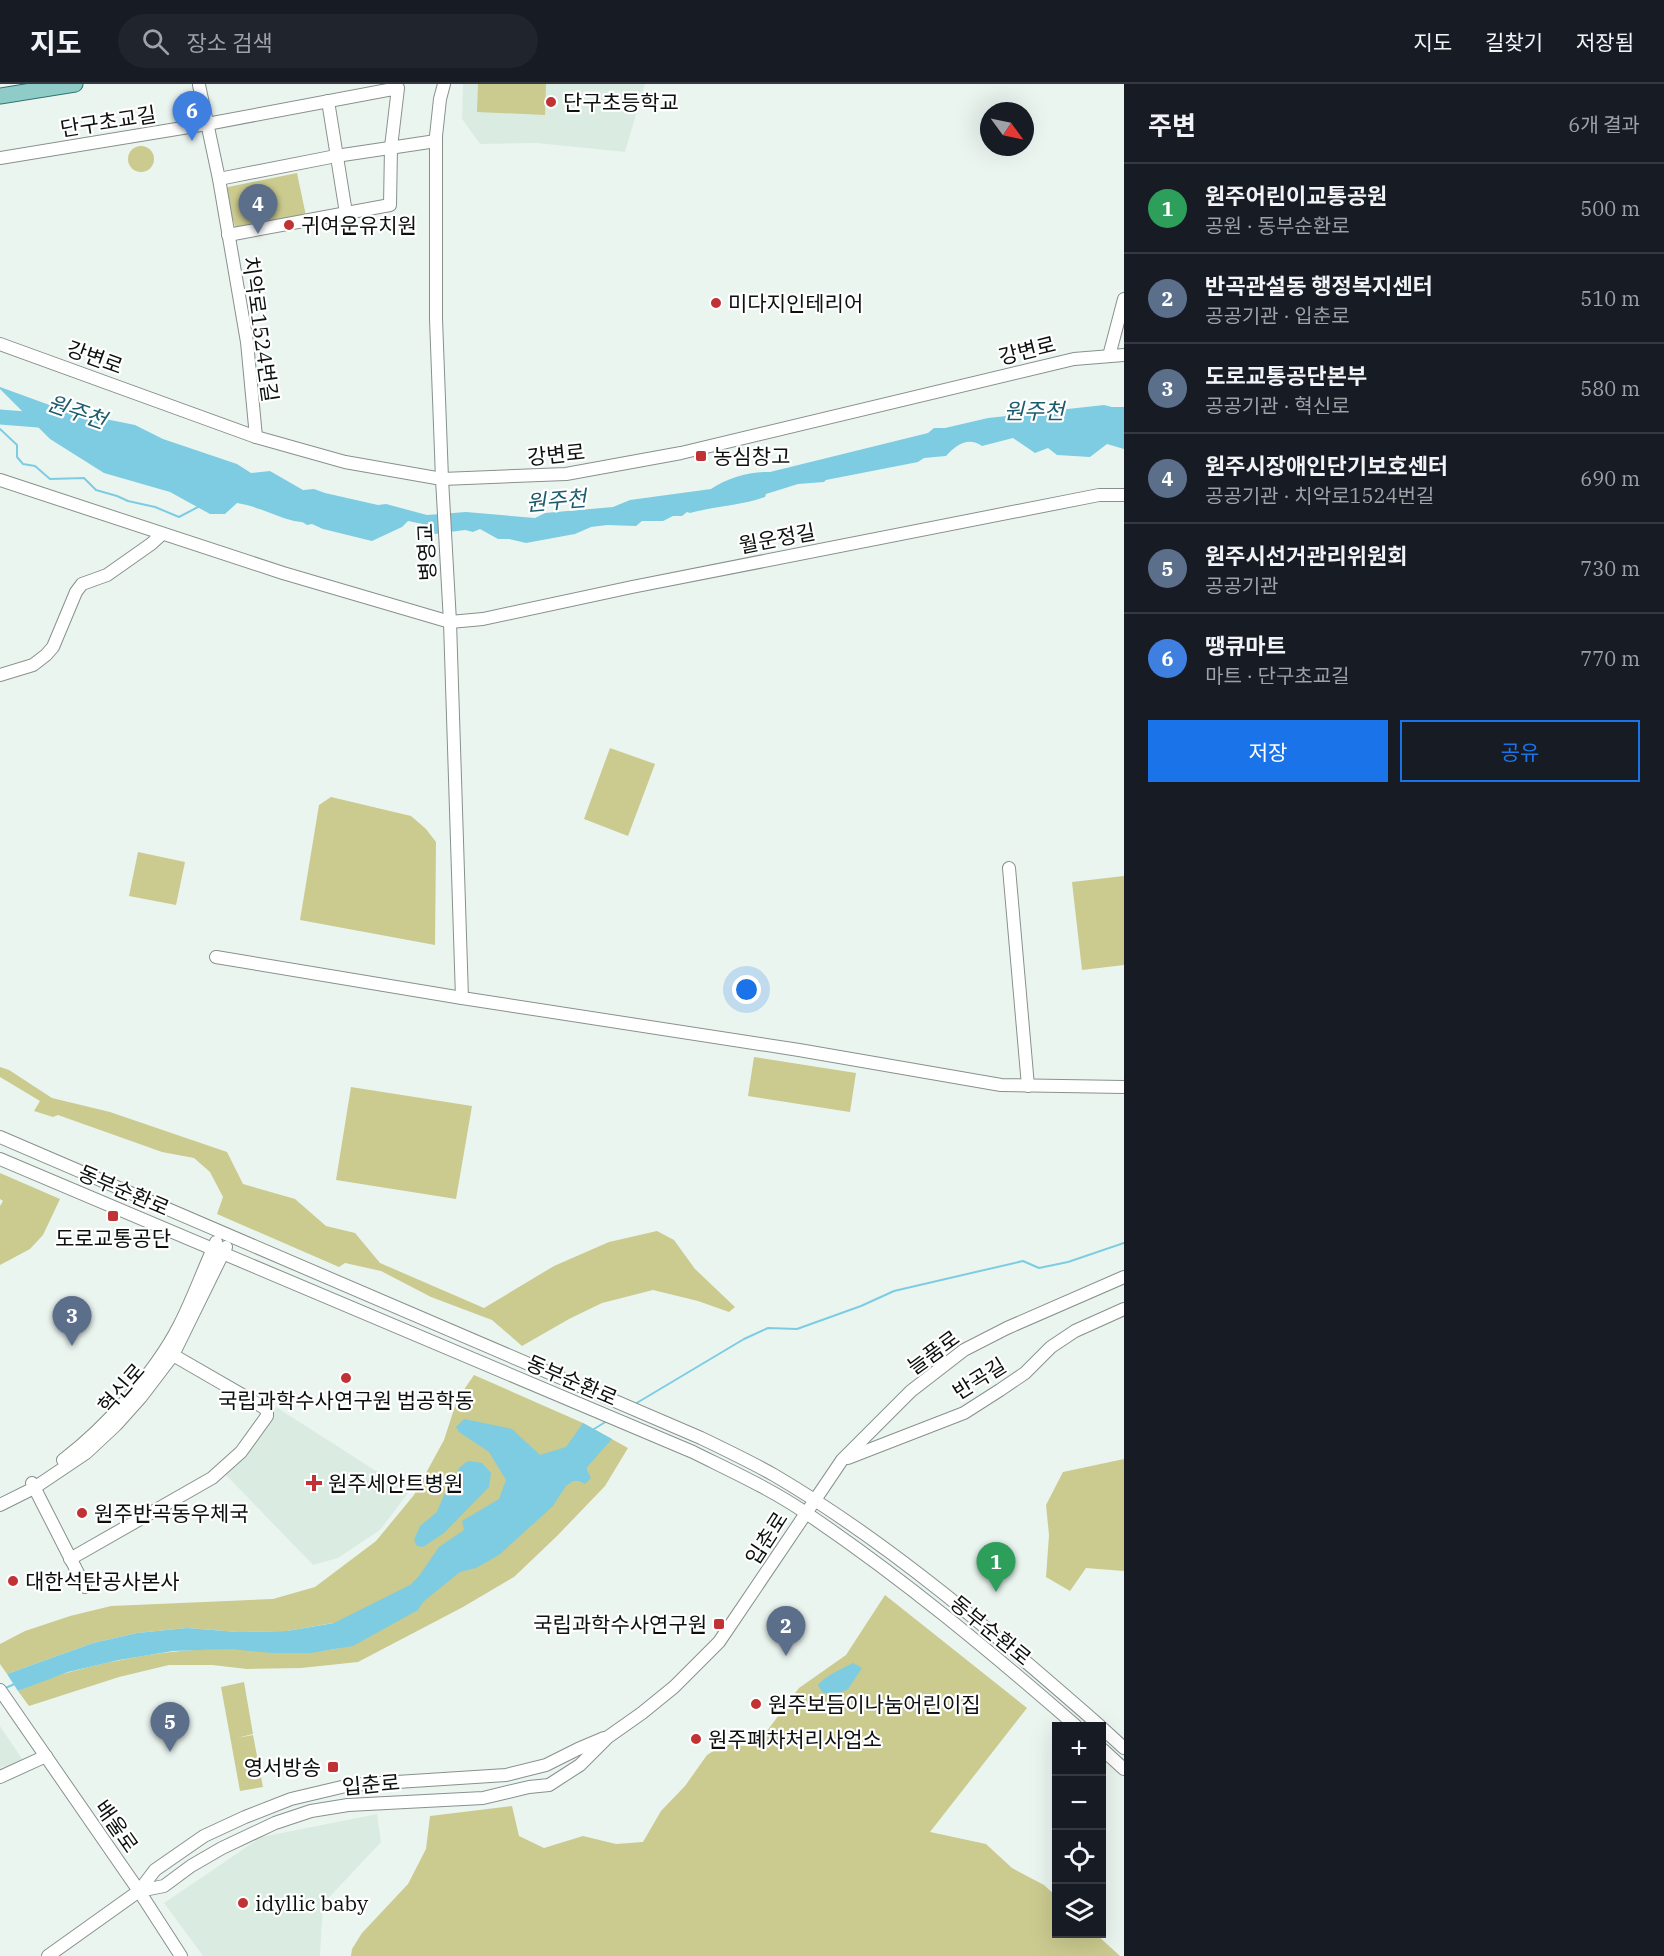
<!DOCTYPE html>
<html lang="ko">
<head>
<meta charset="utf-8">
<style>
	:root { --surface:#171b24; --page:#20242c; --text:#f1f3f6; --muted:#9ea1a6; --line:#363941; --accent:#1a73e8 }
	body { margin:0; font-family:"IBM Plex Serif","Noto Sans KR",serif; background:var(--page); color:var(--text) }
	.controls { position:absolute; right:18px; bottom:18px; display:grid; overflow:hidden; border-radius:0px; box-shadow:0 6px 24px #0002 }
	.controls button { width:54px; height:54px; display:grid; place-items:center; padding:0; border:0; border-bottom:2px solid var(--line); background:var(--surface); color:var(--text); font:30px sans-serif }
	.compass { position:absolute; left:980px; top:18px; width:54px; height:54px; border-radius:50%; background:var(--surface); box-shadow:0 6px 24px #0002; rotate:123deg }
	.you { position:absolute; left:747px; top:906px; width:21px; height:21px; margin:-15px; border:4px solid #fff; border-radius:50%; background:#1a73e8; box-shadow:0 0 0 9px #1a73e833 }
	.badge { display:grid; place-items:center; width:39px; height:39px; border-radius:50%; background:var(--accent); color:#fff; font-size:20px; font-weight:700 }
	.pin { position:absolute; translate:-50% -50px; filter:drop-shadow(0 2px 3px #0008) }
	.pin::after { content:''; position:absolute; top:32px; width:21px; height:18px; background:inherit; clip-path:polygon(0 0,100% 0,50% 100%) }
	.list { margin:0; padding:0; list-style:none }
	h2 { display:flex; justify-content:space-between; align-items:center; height:78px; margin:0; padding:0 24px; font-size:26px }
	h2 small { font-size:20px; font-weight:400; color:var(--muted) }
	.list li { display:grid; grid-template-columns:39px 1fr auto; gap:18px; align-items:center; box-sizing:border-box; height:90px; padding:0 24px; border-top:2px solid var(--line) }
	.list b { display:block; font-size:22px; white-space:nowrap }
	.list p { margin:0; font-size:20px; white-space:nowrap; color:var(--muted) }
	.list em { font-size:20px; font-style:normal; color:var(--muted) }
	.actions { display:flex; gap:12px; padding:18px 24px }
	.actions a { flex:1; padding:14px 0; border:2px solid var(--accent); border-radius:0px; text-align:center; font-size:21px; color:var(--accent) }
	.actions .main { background:var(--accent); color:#fff }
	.icon { flex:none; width:33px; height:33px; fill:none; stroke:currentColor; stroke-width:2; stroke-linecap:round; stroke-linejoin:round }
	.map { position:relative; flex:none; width:1124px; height:1872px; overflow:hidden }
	header { display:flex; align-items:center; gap:36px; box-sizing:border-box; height:84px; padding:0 30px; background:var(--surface); border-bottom:2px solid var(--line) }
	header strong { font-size:28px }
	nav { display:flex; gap:33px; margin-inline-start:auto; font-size:21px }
	.search { width:420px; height:54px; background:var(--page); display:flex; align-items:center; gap:15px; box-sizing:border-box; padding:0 21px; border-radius:33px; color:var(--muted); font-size:22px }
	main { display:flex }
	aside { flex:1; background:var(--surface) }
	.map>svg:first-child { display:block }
	.built { fill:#daece2 }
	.green { fill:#cbca8f }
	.water { fill:#7dcce2 }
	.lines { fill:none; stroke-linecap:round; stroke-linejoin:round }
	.stream { stroke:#7dcce2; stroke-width:2 }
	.river { stroke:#7dcce2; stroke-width:15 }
	.minor-casing { stroke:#88918c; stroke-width:14 }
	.major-casing { stroke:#317470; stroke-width:17 }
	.minor { stroke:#fff; stroke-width:12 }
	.major { stroke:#8fccc8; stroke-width:15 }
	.poi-dot { fill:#c13234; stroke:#fff; stroke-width:2 }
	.labels { text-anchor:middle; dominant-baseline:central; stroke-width:4.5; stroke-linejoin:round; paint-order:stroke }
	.poi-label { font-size:21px; fill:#0d100f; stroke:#fff; text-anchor:start }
	.street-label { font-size:21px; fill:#0d100f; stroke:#fff }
	.water-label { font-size:22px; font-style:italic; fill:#1c5d6d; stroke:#fff }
</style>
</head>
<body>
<header>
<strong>지도</strong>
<div class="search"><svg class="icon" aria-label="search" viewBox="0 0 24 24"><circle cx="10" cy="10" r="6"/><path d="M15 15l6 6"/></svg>장소 검색</div>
<nav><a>지도</a><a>길찾기</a><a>저장됨</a></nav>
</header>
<main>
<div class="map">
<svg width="1124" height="1872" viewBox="0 0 1124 1872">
	<rect width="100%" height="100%" fill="#ebf5f0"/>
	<g class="built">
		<path d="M463,0h182l-20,68 -89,-9 -56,1 -18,-25z"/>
		<path d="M276,1323l133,85 -29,38 -42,28 -25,7 -89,-92 10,-8z"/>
		<path d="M0,1642l23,34 -23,8z"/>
		<path d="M377,1730l4,28 -58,62 -3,52h-117l-39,-53 97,-66z"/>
	</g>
	<g class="green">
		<path d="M478,0h68l-1,31 -68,-3z"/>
		<circle cx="141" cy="75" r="13"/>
		<path d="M297,89l9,43 -70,13 -12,-37 4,-5z"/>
		<path d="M610,664l45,16 -27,72 -44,-17z"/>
		<path d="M331,713l80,19 15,13 10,13 -1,103 -135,-25 19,-115z"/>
		<path d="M138,768l47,10 -9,43 -47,-9z"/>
		<path d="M1124,792v89l-42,5 -10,-88z"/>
		<path d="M754,973l102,16 -6,39 -102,-16z"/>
		<path d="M0,983l9,3 43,28 58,14 117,40 16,32 52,15 31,27 29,7 25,30 104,45 70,-42 55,-24 48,-11 17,9 21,29 40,38 -6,5 -31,-11 -45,-11 -51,13 -33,16 -47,27 -30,-26 -61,-23 -50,-26 -36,-8 -6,4 -122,-53 6,-17 -13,-25 -16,-14 -32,-6 -104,-37 -5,2 -19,-6 6,-10 -40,-24z"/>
		<path d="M351,1003l121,19 -16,93 -120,-19z"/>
		<path d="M0,1089l60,26 -17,36 -13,14 -30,16v-59l3,-5 -3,-2z"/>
		<path d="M474,1291l109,48 45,25 -23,38 -48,50 -43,41 -51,30 -105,55 -57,6 -54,1 -35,-4h-43l-50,12 -90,29 -11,-15c17,-7 34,-15 52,-19 51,-14 106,-24 159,-23 42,1 77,8 119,-3l-15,-23 -46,8 -49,1 -51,-4 -50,5 -44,10 -86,31 -7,-10v-20l25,-13 45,-15 41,-10 162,-7 42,-12 61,-46 38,-46 30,-55 13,-40z"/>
		<path d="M1124,1375v112l-38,-3 -16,23 -24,-14 3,-42 -3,-30 17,-33z"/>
		<path d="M885,1511l142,113 -97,124 56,12 26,24 32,17 12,11v38h40l24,22h-769l1,-7 10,-16 46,-49 18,-35 4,-33 82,-10 7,30 25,12 39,-12 33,8 27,-2 18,-31 24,-25 22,-31 16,-10 25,1 16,-11 35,-47 47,-33z"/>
		<path d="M244,1598l9,52 -16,4 16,-3 10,52 -23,4 -19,-104z"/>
	</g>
	<g class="water">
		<path d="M0,303l66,24 69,14 28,14 74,25 14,9 19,-2 33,19 11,-1 11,4 53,12 8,-1 41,11 39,-3 69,6 10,-5 68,-6 17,-7 81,-11c16,-11 39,-18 59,-17l158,-39 6,-5h11l43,-10 116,-13 8,2h12v42l-17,-5 -17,13 -33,-2 -9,-7 -13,5 -22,-15 -31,8c-14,-10 -26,-1 -36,10l-22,2 -6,4 -92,18 -2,2 -26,2 -32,10 -1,3c-25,9 -50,9 -75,16l-3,-1 -5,4h-9l-10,5h-21l-6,5 -29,-1 -16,2 -16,7 -49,9 -17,-4h-11l-18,-10 -7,3 -8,-2 -30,4 -12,-10 -15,-3 -6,6 -30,14 -49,-12 -11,-5 -5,1c-5,-4 -7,-3 -13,-4 -20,-5 -37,-15 -57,-18l-12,11h-15l-40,-22 -66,-19 -54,-34 -50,-50z"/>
		<path d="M464,1335l48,10 28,26 26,-8 17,-24 29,16 -25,28v3l4,8 -6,6 -6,-3h-6l-7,5 -13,20 -54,49 -23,13 -16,4 -37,30 -5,8 -65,36 -42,7h-39l-43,-4 -56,2 -54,9 -51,12 -50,19 -11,-17 86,-31 44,-10 50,-5 51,4 49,-1 47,-8 76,-38 9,-9 20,-29 25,-17 -2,-9 37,-22 7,-19 -17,-28 -30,-20 -3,-5z"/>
		<path d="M468,1377l14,2 9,10 -2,14 -45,46 -21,14 -6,-1 -3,-6 6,-14 17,-14 6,-15 17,-30z"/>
		<path d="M853,1579l9,5 -14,21 -14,7 -12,-4 -4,-7c8,-10 24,-16 35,-22z"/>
	</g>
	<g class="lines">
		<g class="stream">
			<path d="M0,345l17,16v12l6,7 12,2 15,13 34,-1 12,12 21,6 11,5 27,6 24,10 19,-10"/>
			<path d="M635,1320l109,-65 24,-11 29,1 64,-23 33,-15 129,-30 16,7 29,-6 56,-19"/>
			<path d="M594,1345l13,-8"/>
			<path d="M3,1605l14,-6"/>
		</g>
		<path class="river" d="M0,333l51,4"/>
		<g class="minor-casing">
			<g id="minor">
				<path d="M444,0l-4,15 -4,37v183l6,160 8,143 12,376 337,52 202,35 123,2"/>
				<path d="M199,1l20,94 28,163 9,95"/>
				<path d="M328,17l18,112"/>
				<path d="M0,74l207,-34 191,-36 -7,59 -1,58 -162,30"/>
				<path d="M219,95l117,-23 100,-15"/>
				<path d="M0,260l256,93 89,25 97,17 124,-5 115,-21 393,-94 50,-4"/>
				<path d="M1109,272l15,-57"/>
				<path d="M0,396l283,93 167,49 33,-3 149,-32 467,-92h25"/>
				<path d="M0,591l33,-10 13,-10 7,-8 23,-55 6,-8 25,-9 44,-31 11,-10"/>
				<path d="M1009,784l19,218"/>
				<path d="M216,873l246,41"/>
				<path d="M0,1053l701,301c25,12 50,24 73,37 119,70 223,161 326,251"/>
				<path d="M0,1075l693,293c38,19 78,37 113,61 95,64 184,138 270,213"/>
				<path d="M848,1374l116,-45 36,-23 25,-17 26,-26 24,-16 49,-22"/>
				<path d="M63,1376c42,-32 92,-87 116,-134 14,-27 24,-56 37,-84"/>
				<path d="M32,1399l53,104"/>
				<path d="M0,1421l34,-17 52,-35 30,-28 25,-28 32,-42 53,-108"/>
				<path d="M70,1475l142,-81 29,-26 26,-36v-5l-4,-4 -90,-52"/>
				<path d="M0,1606l139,201 42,65"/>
				<path d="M1102,1644l22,20"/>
				<path d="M1102,1665l22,20"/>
				<path d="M0,1693l46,-21"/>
				<path d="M139,1807l25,-5 27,-20 31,-18 53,-25 36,-12 37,-6 135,-7 46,-11 20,-2 31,-20 28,-28 34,-24 32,-26 45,-45 123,-182 69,-69 53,-41 43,-22 117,-51"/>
				<path d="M48,1872l91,-65 16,-21 49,-34 41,-19 46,-18 59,-14 156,-10 40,-10 32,-16 26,-11"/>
			</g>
		</g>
		<g class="major-casing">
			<path id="major" d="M0,12l75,-12"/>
		</g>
		<use href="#minor" class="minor"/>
		<use href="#major" class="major"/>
	</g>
	<g class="poi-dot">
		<circle cx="551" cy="18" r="6"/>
		<circle cx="289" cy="141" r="6"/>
		<circle cx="716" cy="219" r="6"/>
		<rect x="695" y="366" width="12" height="12" rx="3"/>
		<rect x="107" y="1126" width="12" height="12" rx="3"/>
		<circle cx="346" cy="1294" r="6"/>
		<path d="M311 1390h6v6h6v6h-6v6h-6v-6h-6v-6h6z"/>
		<circle cx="82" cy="1429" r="6"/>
		<circle cx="13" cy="1497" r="6"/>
		<rect x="713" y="1534" width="12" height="12" rx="3"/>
		<circle cx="756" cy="1620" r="6"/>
		<circle cx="696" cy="1655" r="6"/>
		<rect x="327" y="1677" width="12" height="12" rx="3"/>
		<circle cx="243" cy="1819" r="6"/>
	</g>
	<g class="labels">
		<g class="poi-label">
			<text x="563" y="18">단구초등학교</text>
			<text x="301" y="141">귀여운유치원</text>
			<text x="728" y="219">미다지인테리어</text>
			<text x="713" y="372">농심창고</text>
			<text x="113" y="1154" text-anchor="middle">도로교통공단</text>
			<text x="346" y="1316" text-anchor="middle">국립과학수사연구원 법공학동</text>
			<text x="328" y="1399">원주세안트병원</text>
			<text x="94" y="1429">원주반곡동우체국</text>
			<text x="25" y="1497">대한석탄공사본사</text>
			<text x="707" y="1540" text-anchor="end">국립과학수사연구원</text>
			<text x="768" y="1620">원주보듬이나눔어린이집</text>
			<text x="708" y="1655">원주폐차처리사업소</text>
			<text x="321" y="1683" text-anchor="end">영서방송</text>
			<text x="255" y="1819">idyllic baby</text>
		</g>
		<g class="street-label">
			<text transform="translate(108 37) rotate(-9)">단구초교길</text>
			<text transform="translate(261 245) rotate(82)">치악로1524번길</text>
			<text transform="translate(1027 266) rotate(-14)">강변로</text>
			<text transform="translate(95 273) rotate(20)">강변로</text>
			<text transform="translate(556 370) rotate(-6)">강변로</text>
			<text transform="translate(777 454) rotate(-11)">월운정길</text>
			<text transform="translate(426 468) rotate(-93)">병영교</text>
			<text transform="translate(124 1106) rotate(23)">동부순환로</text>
			<text transform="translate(933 1268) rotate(-36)">늘품로</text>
			<text transform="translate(979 1294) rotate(-32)">반곡길</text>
			<text transform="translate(572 1296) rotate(23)">동부순환로</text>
			<text transform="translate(121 1304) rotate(-49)">혁신로</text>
			<text transform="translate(766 1454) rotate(-57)">입춘로</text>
			<text transform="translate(991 1546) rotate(39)">동부순환로</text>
			<text transform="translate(371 1700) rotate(-5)">입춘로</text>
			<text transform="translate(117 1742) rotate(55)">배울로</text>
		</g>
		<g class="water-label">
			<text x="1034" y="326">원주천</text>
			<text transform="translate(77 327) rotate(19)">원주천</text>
			<text transform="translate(556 416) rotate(-5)">원주천</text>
		</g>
	</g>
</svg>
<div class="controls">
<button>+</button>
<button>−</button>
<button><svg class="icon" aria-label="locate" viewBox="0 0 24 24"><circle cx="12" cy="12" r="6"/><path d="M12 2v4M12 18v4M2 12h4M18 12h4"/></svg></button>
<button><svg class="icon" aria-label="layers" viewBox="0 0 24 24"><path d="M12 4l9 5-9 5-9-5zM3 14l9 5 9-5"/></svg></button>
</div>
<svg class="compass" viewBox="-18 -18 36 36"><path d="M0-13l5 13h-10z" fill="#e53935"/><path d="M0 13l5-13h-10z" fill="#9ea1a6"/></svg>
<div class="you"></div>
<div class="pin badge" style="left:996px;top:1508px;background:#2e9e5b">1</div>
<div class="pin badge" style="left:786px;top:1572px;background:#5c6f8a">2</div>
<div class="pin badge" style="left:72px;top:1262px;background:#5c6f8a">3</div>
<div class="pin badge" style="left:258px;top:150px;background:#5c6f8a">4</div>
<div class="pin badge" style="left:170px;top:1668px;background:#5c6f8a">5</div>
<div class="pin badge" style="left:192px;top:57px;background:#3f7fe0">6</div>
</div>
<aside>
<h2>주변<small>6개 결과</small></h2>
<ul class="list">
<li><span class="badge" style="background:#2e9e5b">1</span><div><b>원주어린이교통공원</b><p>공원 · 동부순환로</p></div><em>500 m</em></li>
<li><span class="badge" style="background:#5c6f8a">2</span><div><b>반곡관설동 행정복지센터</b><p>공공기관 · 입춘로</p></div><em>510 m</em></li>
<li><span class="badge" style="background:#5c6f8a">3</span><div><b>도로교통공단본부</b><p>공공기관 · 혁신로</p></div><em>580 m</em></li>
<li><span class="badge" style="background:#5c6f8a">4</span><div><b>원주시장애인단기보호센터</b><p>공공기관 · 치악로1524번길</p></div><em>690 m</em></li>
<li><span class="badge" style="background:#5c6f8a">5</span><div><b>원주시선거관리위원회</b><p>공공기관</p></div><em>730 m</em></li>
<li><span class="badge" style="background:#3f7fe0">6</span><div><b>땡큐마트</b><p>마트 · 단구초교길</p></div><em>770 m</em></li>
</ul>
<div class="actions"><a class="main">저장</a><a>공유</a></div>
</aside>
</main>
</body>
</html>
